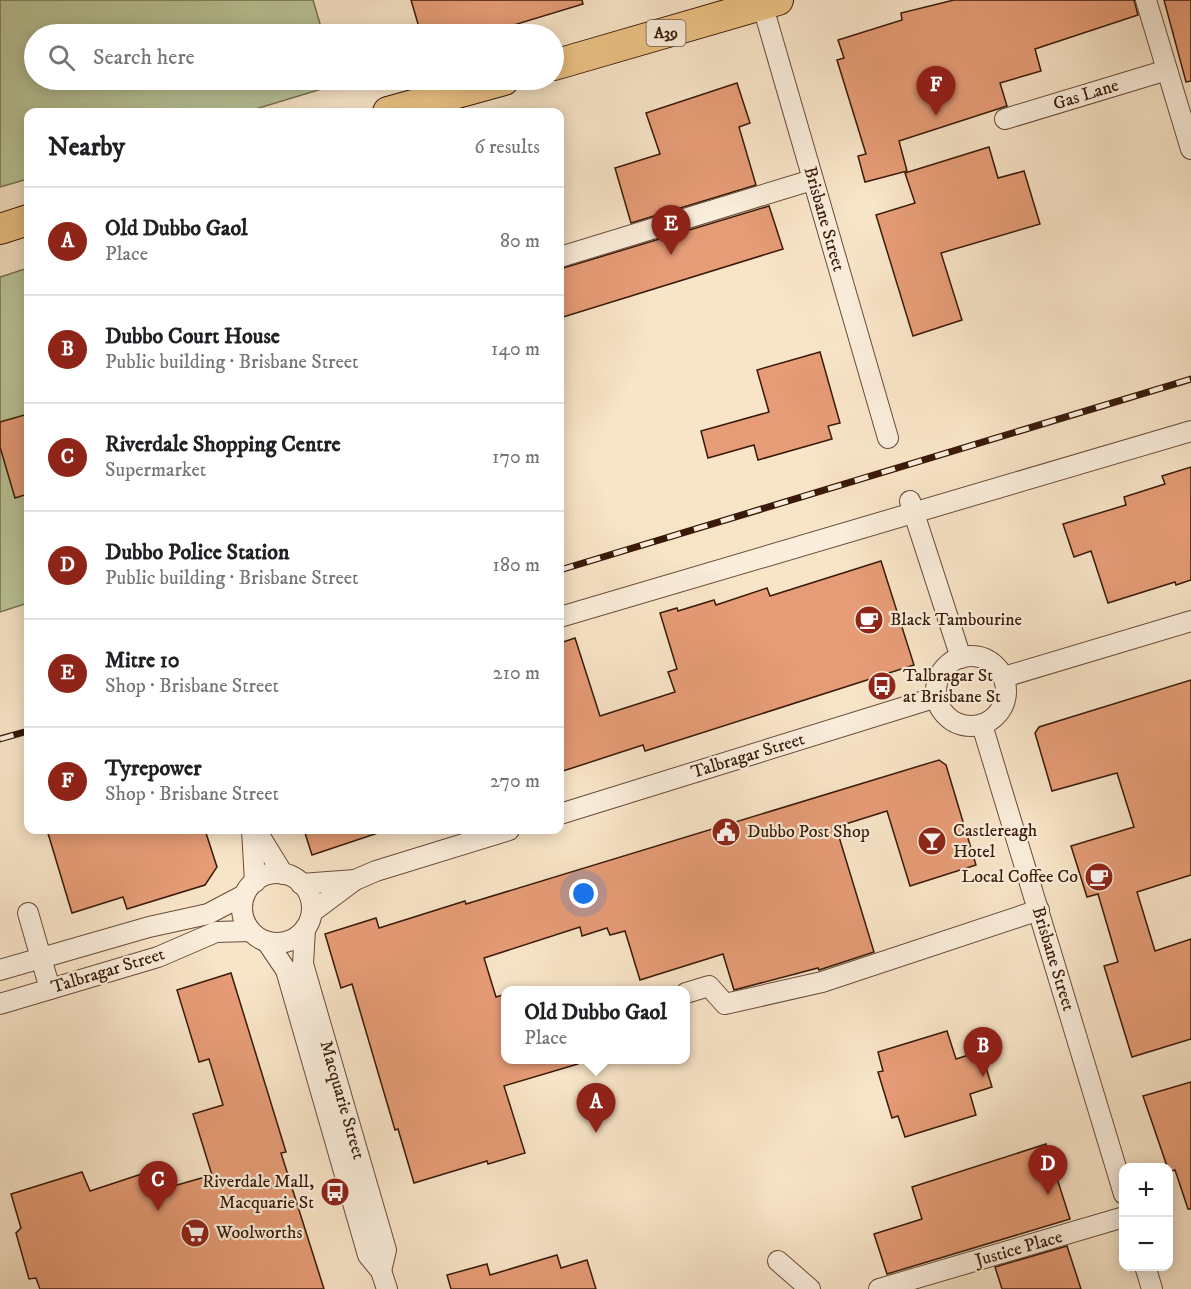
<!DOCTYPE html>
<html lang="en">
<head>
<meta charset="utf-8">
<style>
	:root { --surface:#fff; --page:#f6f6f6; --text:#202124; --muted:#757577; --line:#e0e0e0; --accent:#8f2418 }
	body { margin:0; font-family:"IM FELL DW Pica",serif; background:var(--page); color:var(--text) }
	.controls { position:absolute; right:18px; bottom:18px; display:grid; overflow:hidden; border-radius:12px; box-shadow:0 3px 15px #0003 }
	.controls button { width:54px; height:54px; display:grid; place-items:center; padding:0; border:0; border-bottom:2px solid var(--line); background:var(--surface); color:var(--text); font:30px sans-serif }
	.you { position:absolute; left:584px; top:894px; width:21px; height:21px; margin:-15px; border:4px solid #fff; border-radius:50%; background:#1a73e8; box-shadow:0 0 0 9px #1a73e833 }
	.badge { display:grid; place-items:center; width:39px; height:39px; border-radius:50%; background:var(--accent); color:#fff; font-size:20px; font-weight:700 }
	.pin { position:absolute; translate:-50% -50px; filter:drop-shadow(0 2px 3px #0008) }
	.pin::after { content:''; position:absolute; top:32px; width:21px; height:18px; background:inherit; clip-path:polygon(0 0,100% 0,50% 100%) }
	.popup { position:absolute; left:501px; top:986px; width:189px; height:78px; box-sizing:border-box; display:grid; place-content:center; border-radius:12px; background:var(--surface); filter:drop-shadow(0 2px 4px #0005); font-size:20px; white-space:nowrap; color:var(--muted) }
	.popup b { font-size:22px; color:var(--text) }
	.popup::after { content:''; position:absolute; left:50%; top:100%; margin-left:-12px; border:12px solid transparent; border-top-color:var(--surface) }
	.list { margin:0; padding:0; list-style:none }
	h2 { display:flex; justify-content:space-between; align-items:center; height:78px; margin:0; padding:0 24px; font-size:26px }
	h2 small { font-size:20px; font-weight:400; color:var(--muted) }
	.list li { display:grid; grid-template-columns:39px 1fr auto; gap:18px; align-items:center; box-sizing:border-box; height:108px; padding:0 24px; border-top:2px solid var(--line) }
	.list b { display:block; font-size:22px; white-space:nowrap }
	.list p { margin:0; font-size:20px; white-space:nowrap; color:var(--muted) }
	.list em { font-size:20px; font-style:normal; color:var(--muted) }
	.icon { flex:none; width:33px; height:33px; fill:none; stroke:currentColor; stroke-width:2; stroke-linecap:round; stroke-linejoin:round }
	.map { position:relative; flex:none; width:1191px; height:1289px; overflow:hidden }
	.search { position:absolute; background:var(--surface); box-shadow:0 3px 15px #0003; left:24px; top:24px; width:540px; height:66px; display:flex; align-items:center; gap:15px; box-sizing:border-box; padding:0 21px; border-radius:33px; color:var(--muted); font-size:22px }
	.panel { position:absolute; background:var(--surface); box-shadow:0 3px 15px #0003; left:24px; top:108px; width:540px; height:726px; border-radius:12px }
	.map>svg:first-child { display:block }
	.green { fill:#bac598; stroke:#7a7050; stroke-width:1.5 }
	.building { fill:#e69c76; stroke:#391a08; stroke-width:1.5 }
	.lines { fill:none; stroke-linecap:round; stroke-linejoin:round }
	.minor-casing { stroke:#694c38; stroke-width:22 }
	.highway-casing { stroke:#391a08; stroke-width:32 }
	.minor { stroke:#faeddb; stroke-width:20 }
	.highway { stroke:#ecc284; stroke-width:30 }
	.rail-casing { stroke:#391a08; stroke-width:7 }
	.rail { stroke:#faeddb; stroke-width:4.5; stroke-dasharray:14; stroke-linecap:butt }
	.labels { text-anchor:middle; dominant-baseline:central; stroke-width:4.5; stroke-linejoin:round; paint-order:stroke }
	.shield { fill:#faeddb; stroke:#735947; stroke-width:1.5 }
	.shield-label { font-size:16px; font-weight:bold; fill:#391a08 }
	.street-label { font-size:18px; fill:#391a08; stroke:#faeddb }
	.poi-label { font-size:18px; fill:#391a08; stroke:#faeddb; text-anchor:start }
</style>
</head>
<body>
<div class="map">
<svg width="1191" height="1289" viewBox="0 0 1191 1289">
	<rect width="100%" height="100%" fill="#f8e4c7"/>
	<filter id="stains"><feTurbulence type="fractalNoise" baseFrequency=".00333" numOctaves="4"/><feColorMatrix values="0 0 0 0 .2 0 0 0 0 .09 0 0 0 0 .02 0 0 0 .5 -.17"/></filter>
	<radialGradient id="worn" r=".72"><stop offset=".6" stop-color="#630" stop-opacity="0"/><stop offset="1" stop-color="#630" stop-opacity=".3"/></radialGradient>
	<g class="green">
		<path d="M0,0h313l10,34h-289v46h303l1,4 -92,28h-218v67l-28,8z"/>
		<path d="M28,268v335l-28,9v-335z"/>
	</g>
	<g class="building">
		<path d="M411,0h171l1,4 -99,30h-63z"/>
		<path d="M954,0h180l4,15 -103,34 6,22 -41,12 7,23 -108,35 8,30 -42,11 -7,-26 8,-2 -29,-94 7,-2 -6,-18 64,-20 -1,-7z"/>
		<path d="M1164,0h27v81l-5,1z"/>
		<path d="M737,83l13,40 -11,4 17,58 -125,38 -16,-55 45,-14 -14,-41z"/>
		<path d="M989,147l9,31 26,-7 16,53 -99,29 21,67 -49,16 -37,-121 39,-12 -10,-30z"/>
		<path d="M769,206l14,43 -223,69v-49z"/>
		<path d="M820,352l20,71 -12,3 4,13 -74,21 -4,-15 -46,13 -7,-27 68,-19 -12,-42z"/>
		<path d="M28,414v80l-13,4 -15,-51v-25z"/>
		<path d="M1191,467v113l-15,5 -1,-3 -67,21 -17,-52 -17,6 -11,-33 63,-19 -2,-8 41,-13 -3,-8z"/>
		<path d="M881,561l33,104 -269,86 -2,-6 -83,27v-129l15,-5 25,78 75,-24 -7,-20 9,-3 -17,-56 17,-5 1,3 36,-11 2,5 51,-17 3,8z"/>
		<path d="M1191,680v195l-54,17 18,59 36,-12v100l-59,18 -28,-91 14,-4 -20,-68 -11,3 -16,-51 63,-19 -17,-54 -65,18 -17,-58 4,-6z"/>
		<path d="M939,760l7,5 30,100 -66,21 -23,-75 -51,16 38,125 -55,18 -1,-2 -84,22 -11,-36 -83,26 -15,-49 -15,4 -3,-7 -25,8 -2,-9 -96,31 12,39 10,-3v65h71l1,5 -74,22 21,67 -37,11 -1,-3 -73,22 -16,-54 -3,1 -43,-146 -11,4 -16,-54 51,-16 3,10 86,-27 1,3z"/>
		<path d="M47,830h158l12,37 -12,18 -78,24 -4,-12 -51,16z"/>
		<path d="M304,830h74v3l-66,22z"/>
		<path d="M231,973l55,179 -5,1 43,136h-284l-4,-11 -7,1 -13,-46 5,-5 -10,-34 71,-22 8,19 73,-24 7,20 42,-12 -19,-61 30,-9 -14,-46 -10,3 -22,-72z"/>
		<path d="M947,1031l9,28 25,-8 11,36 -22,7 6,21 -71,22 -7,-21 -6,2 -14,-46 5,-1 -5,-19z"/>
		<path d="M1191,1082v127h-3l-13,-39 -6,2 -26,-76z"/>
		<path d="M1046,1144l24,75 -183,55 -13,-40 48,-15 -10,-32z"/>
		<path d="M1067,1246l14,43h-79l-7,-22z"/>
		<path d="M557,1255l4,13 26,-8 9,29h-145l-4,-14 40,-11 3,11z"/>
	</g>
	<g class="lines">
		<g class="minor-casing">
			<g id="minor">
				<path d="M761,0l127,438"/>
				<path d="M1146,0l45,149"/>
				<path d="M1005,119l162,-49"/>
				<path d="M560,257l252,-77"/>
				<path d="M910,501l51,157"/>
				<path d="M560,617l631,-186"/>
				<circle cx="971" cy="691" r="35"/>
				<path d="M1004,677l187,-56"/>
				<path d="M982,725l142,469"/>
				<path d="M560,814l377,-117"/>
				<path d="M252,830l3,52"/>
				<path d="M256,830l27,44"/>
				<circle cx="277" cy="908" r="35"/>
				<path d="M301,884l54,-4"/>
				<path d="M312,912l43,-32 21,-9 133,-41"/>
				<path d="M28,913l22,76"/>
				<path d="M305,929l-2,35 83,286 -5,21"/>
				<path d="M267,942l19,28 82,285 13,16 6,18"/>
				<path d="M0,970l149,-43 59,-13 36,-19"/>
				<path d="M686,993l23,-7 16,18 97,-22 217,-72"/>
				<path d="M0,1004l158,-47 58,-25 34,-1"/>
				<path d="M778,1261l32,28"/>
				<path d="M1145,1266l7,23"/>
				<path d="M879,1289l245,-72"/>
			</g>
		</g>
		<g class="highway-casing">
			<g id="highway">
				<path d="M554,65l224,-65"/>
				<path d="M388,112l116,-32"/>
				<path d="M0,229l28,-9"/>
			</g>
		</g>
		<use href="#minor" class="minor"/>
		<use href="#highway" class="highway"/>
		<g class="rail-casing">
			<g id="rail">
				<path d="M560,570l631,-191"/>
				<path d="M0,739l28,-8"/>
			</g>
		</g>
		<use href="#rail" class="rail"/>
	</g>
	<defs>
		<g id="cafe-disc" transform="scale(1.5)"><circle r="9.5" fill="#8f2418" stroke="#faeddb"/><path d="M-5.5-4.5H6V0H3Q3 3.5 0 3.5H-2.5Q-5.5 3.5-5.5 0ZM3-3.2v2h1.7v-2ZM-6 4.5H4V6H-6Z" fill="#fff"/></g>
		<g id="bus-disc" transform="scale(1.5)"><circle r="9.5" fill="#8f2418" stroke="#faeddb"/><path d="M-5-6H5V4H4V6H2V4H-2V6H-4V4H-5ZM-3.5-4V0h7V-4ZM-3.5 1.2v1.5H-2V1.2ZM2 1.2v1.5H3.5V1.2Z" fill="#fff"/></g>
		<g id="civic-disc" transform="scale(1.5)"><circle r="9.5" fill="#8f2418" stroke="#faeddb"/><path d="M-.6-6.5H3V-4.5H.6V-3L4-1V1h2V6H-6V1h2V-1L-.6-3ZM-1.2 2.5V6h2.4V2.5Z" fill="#fff"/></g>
		<g id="bar-disc" transform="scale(1.5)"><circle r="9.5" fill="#8f2418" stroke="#faeddb"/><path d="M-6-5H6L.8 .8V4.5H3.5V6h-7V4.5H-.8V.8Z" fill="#fff"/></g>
		<g id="supermarket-disc" transform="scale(1.5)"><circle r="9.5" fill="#8f2418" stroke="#faeddb"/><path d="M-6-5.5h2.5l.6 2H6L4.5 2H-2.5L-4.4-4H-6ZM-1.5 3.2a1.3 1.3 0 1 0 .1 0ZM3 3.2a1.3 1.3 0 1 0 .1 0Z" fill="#fff"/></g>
	</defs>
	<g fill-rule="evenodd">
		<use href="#cafe-disc" x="869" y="620"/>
		<use href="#bus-disc" x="882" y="686"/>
		<use href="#civic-disc" x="726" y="832"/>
		<use href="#bar-disc" x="932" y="841"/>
		<use href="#cafe-disc" x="1099" y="877"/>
		<use href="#bus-disc" x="335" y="1192"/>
		<use href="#supermarket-disc" x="195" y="1233"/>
	</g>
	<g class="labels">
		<rect class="shield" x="646.5" y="20" width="39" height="26" rx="4.5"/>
		<g class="shield-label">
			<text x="666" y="33">A39</text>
		</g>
		<g class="street-label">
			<text transform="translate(1086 95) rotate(-17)">Gas Lane</text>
			<text transform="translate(824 219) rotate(74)">Brisbane Street</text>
			<text transform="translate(748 756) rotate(-17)">Talbragar Street</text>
			<text transform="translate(1053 959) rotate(73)">Brisbane Street</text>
			<text transform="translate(108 971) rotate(-17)">Talbragar Street</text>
			<text transform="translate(342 1100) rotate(74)">Macquarie Street</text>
			<text transform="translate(1019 1249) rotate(-16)">Justice Place</text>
		</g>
		<g class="poi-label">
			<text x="890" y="620">Black Tambourine</text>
			<text x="903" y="676">Talbragar St<tspan x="903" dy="21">at Brisbane St</tspan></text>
			<text x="953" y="831">Castlereagh<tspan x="953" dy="21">Hotel</tspan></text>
			<text x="747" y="832">Dubbo Post Shop</text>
			<text x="1078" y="877" text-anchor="end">Local Coffee Co</text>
			<text x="314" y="1182" text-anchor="end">Riverdale Mall,<tspan x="314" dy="21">Macquarie St</tspan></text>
			<text x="216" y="1233">Woolworths</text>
		</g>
	</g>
	<rect width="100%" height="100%" filter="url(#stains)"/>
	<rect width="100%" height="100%" fill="url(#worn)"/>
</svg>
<div class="controls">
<button>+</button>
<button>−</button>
</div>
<div class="you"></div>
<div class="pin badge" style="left:596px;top:1133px">A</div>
<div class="popup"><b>Old Dubbo Gaol</b>Place</div>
<div class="pin badge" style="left:983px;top:1077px">B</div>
<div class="pin badge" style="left:158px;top:1211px">C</div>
<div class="pin badge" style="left:1048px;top:1195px">D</div>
<div class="pin badge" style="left:671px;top:255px">E</div>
<div class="pin badge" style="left:936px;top:116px">F</div>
<div class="search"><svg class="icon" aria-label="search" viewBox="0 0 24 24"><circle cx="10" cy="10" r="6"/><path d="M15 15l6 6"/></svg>Search here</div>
<section class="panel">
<h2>Nearby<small>6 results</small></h2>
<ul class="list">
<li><span class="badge">A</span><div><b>Old Dubbo Gaol</b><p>Place</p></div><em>80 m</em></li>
<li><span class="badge">B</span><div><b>Dubbo Court House</b><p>Public building · Brisbane Street</p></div><em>140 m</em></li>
<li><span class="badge">C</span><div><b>Riverdale Shopping Centre</b><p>Supermarket</p></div><em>170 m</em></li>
<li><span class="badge">D</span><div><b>Dubbo Police Station</b><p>Public building · Brisbane Street</p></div><em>180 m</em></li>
<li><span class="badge">E</span><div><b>Mitre 10</b><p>Shop · Brisbane Street</p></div><em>210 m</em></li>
<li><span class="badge">F</span><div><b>Tyrepower</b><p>Shop · Brisbane Street</p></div><em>270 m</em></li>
</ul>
</section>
</div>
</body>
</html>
